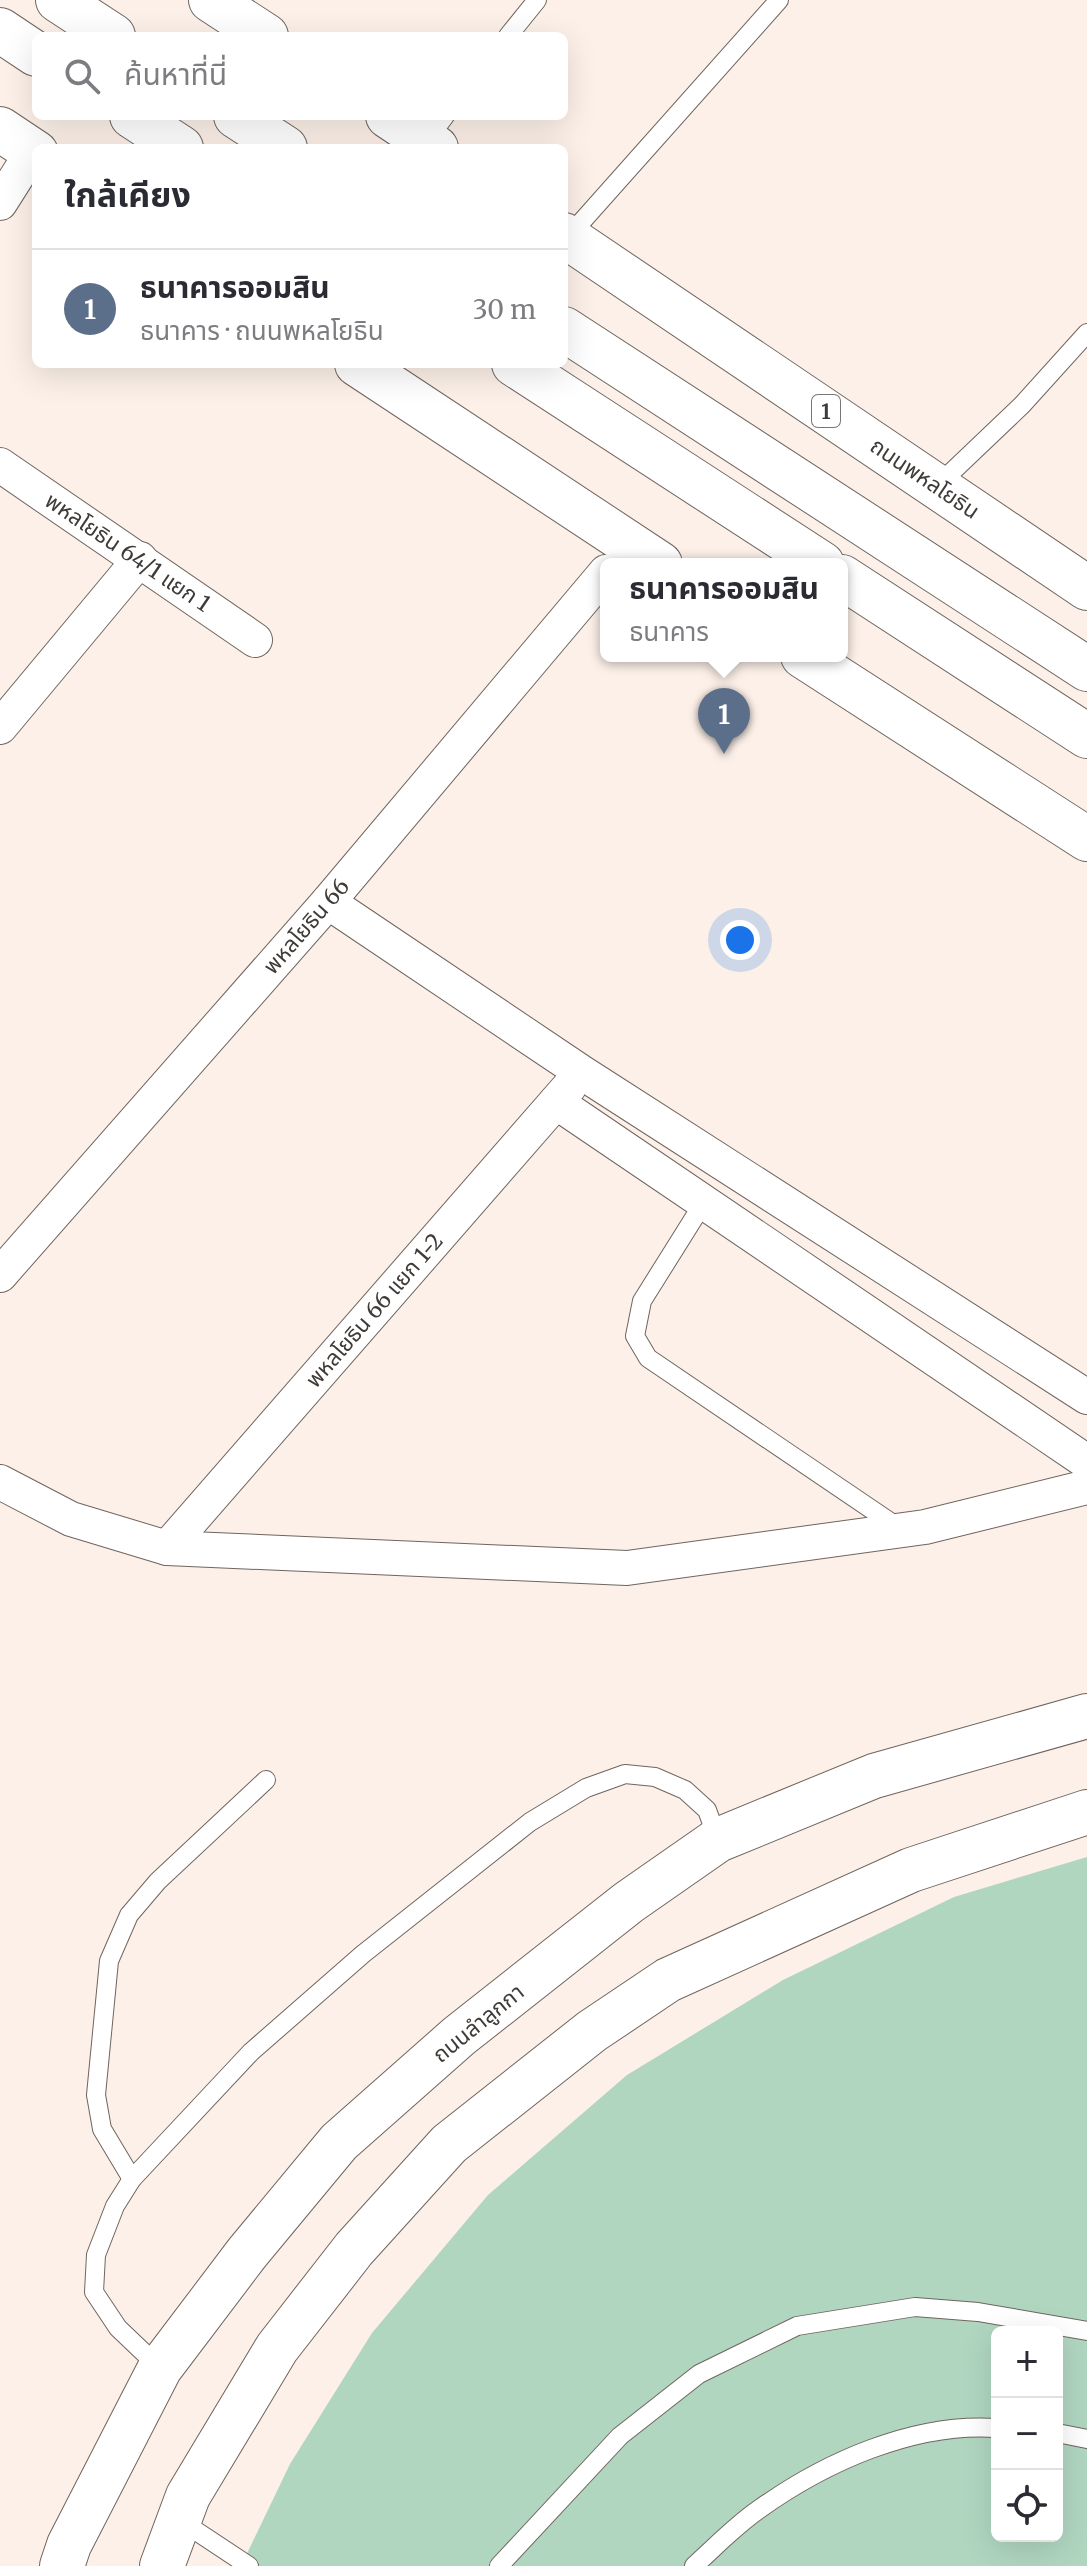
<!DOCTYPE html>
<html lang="th">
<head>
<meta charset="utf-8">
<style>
	:root { --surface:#fff; --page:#f7f7f7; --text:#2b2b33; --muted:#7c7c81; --line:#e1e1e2; --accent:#287277 }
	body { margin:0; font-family:Merriweather,"Noto Sans Thai",serif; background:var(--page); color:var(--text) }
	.controls { position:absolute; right:24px; bottom:24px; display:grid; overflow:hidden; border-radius:12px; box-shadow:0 8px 32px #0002 }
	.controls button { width:72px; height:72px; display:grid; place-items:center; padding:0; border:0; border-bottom:2px solid var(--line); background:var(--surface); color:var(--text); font:40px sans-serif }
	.you { position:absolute; left:740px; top:940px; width:28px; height:28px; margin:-20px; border:6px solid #fff; border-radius:50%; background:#1a73e8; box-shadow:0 0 0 12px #1a73e833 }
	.badge { display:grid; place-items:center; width:52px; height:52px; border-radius:50%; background:var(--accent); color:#fff; font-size:26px; font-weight:700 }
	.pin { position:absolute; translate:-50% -66px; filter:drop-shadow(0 2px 4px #0008) }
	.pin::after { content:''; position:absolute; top:42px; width:28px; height:24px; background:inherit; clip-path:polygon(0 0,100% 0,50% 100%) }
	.popup { position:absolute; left:600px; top:558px; width:248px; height:104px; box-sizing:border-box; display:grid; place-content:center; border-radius:12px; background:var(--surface); filter:drop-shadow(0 2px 6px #0005); font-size:26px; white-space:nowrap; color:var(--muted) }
	.popup b { font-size:30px; color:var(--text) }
	.popup::after { content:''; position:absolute; left:50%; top:100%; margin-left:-16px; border:16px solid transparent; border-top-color:var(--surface) }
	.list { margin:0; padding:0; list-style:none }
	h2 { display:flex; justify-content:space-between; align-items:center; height:104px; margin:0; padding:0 32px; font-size:34px }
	h2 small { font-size:26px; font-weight:400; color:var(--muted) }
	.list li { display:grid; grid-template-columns:52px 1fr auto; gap:24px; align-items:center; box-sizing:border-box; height:120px; padding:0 32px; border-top:2px solid var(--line) }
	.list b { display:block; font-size:30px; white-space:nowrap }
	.list p { margin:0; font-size:26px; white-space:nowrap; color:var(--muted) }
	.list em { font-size:26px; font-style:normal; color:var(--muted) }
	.icon { flex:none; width:44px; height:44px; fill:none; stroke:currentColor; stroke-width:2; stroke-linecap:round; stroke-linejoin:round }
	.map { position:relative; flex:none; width:1087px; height:2566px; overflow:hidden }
	.search { position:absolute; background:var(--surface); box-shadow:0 8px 32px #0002; left:32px; top:32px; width:536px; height:88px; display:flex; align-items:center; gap:20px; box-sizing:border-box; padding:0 28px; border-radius:12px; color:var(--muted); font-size:30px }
	.panel { position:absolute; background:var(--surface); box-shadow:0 8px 32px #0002; left:32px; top:144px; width:536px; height:224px; border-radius:12px }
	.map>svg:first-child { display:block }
	.green { fill:#b0d6c0; fill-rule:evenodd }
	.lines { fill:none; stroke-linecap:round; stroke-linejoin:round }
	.service-casing { stroke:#6f655e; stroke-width:20 }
	.minor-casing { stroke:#6f655e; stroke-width:36 }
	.secondary-casing { stroke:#6f655e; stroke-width:46 }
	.primary-casing { stroke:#6f655e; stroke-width:46 }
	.service { stroke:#fff; stroke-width:18 }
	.minor { stroke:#fff; stroke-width:34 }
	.secondary { stroke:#fff; stroke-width:44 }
	.primary { stroke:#fff; stroke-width:44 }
	.labels { text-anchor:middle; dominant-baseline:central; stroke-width:6; stroke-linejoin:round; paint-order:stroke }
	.shield { fill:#fff; stroke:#797674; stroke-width:2 }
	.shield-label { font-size:20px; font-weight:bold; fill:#3f3b38 }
	.street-label { font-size:22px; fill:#3f3b38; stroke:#fff }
</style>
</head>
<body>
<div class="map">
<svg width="1087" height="2566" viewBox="0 0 1087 2566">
	<rect width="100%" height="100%" fill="#fcf0e8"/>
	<path class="green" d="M1087,1857v709h-846l49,-102 82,-131 116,-138 139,-120 156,-95 171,-83zM997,2332h60v204h-60z"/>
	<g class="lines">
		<g class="service-casing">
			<g id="service">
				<path d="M508,36l29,-36"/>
				<path d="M426,141l19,-25"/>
				<path d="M568,237l211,-237"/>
				<path d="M937,486l85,-81 65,-72"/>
				<path d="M704,1202l-62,99 -7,35 13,22 251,170"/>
				<path d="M132,2179l-30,-50 -6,-34 13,-134 20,-46 29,-34 108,-101"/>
				<path d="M160,2368l-42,-40 -24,-36 2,-37 19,-49 17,-27 119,-127 112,-98 167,-132 56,-34 39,-14 30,3 30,13 22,20 11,30"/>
				<path d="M1057,2433l30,6"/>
				<path d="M178,2519l71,47"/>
				<path d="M499,2566l121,-130 79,-62 98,-48 118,-19 63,5 109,19"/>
				<path d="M694,2566c21,-19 41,-40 64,-56 67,-48 156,-88 239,-82"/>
			</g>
		</g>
		<g class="minor-casing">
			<g id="minor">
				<path d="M0,203l33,-52"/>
				<path d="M0,465l255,175"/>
				<path d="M0,727l140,-168"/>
				<path d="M328,902l253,170 506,325"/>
				<path d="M556,1102l531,360"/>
				<path d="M0,1275l328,-373 278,-330"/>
				<path d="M0,1482l71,37 96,29 460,20 298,-41 162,-40"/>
				<path d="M167,1548l402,-461"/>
			</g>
		</g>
		<g class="secondary-casing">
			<g id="secondary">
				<path d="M62,2566l7,-21 91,-177 87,-115 92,-111 120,-106 170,-134 89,-62 156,-64 213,-60"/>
				<path d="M162,2566l26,-70 89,-148 77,-99 95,-105 143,-113 76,-51 243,-110 176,-58"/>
			</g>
		</g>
		<g class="primary-casing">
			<g id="primary">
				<path d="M58,0l55,36"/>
				<path d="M211,0l55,36"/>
				<path d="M0,30l36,24"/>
				<path d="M132,116l49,32"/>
				<path d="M236,116l49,32"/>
				<path d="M388,116l48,32"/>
				<path d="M0,129l36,24"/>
				<path d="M564,235l523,353"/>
				<path d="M564,329l523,340"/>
				<path d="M357,364l303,200"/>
				<path d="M514,364l308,200"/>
				<path d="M842,577l245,159"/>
				<path d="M803,656l284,183"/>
			</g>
		</g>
		<use href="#service" class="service"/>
		<use href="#minor" class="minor"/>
		<use href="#secondary" class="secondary"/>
		<use href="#primary" class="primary"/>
	</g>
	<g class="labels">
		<rect class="shield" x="812" y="395" width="28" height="32" rx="6"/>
		<g class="shield-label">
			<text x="826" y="411">1</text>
		</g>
		<g class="street-label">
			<text transform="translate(925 478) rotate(34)">ถนนพหลโยธิน</text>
			<text transform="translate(128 552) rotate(34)">พหลโยธิน 64/1 แยก 1</text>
			<text transform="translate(306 926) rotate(-49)">พหลโยธิน 66</text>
			<text transform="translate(374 1310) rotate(-49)">พหลโยธิน 66 แยก 1-2</text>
			<text transform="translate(478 2023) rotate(-39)">ถนนลำลูกกา</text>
		</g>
	</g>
</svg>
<div class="controls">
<button>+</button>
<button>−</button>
<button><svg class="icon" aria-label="locate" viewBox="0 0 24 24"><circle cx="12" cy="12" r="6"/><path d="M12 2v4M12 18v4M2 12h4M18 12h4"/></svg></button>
</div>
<div class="you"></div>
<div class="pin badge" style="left:724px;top:754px;background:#5c6f8a">1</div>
<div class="popup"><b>ธนาคารออมสิน</b>ธนาคาร</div>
<div class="search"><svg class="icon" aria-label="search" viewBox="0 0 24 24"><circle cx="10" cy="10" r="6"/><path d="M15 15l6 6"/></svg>ค้นหาที่นี่</div>
<section class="panel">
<h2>ใกล้เคียง<small></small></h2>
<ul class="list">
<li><span class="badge" style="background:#5c6f8a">1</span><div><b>ธนาคารออมสิน</b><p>ธนาคาร · ถนนพหลโยธิน</p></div><em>30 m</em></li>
</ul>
</section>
</div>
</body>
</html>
